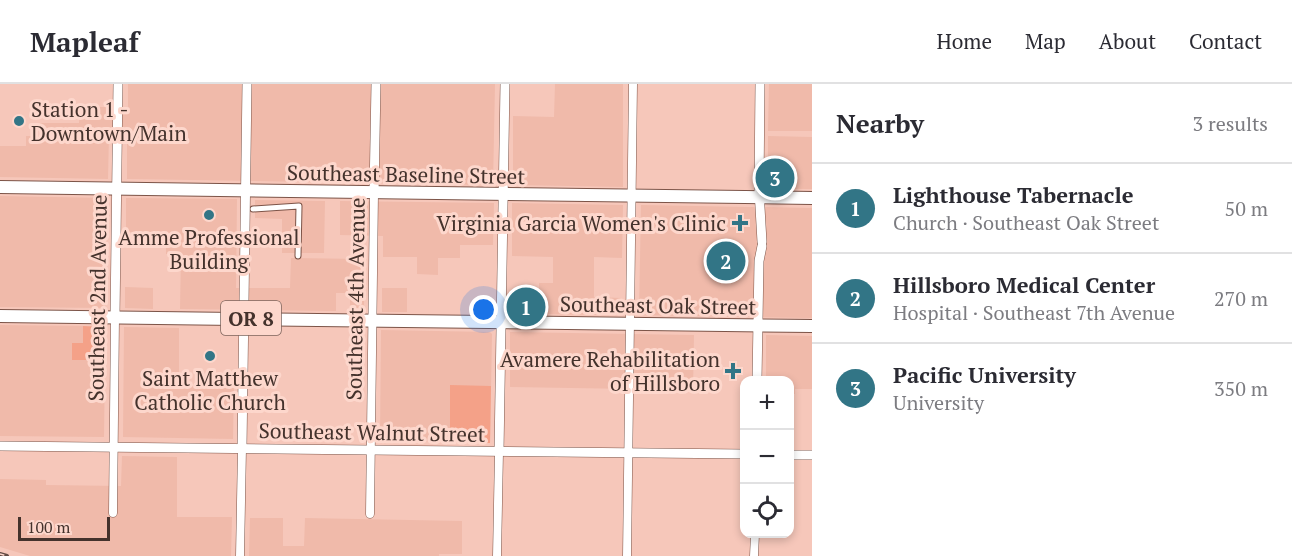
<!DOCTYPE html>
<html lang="en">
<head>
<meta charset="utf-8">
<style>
	:root { --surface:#fff; --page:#f2f2f3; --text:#2b2b33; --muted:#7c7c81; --line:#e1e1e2; --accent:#327586 }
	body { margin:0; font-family:"PT Serif",serif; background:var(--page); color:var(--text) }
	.controls { position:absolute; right:18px; bottom:18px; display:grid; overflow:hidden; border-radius:12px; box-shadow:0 3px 9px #0003 }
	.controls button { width:54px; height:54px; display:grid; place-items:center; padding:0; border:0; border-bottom:2px solid var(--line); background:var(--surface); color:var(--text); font:30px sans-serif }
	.scale { position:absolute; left:18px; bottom:15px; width:92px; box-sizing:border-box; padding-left:6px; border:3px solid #44322c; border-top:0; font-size:16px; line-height:21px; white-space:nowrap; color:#44322c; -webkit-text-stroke:4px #fdd7cc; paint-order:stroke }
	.you { position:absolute; left:484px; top:226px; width:21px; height:21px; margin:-15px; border:4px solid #fff; border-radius:50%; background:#1a73e8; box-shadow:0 0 0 9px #1a73e833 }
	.badge { display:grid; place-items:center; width:39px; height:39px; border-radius:50%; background:var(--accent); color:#fff; font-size:20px; font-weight:700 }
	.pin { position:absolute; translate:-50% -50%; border:3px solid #fff; box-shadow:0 2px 6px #0006 }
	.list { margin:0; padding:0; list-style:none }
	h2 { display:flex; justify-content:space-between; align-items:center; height:78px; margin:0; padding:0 24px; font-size:26px }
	h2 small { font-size:20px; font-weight:400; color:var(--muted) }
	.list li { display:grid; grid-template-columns:39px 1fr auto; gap:18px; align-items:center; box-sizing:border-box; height:90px; padding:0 24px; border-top:2px solid var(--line) }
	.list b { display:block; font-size:22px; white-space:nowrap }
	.list p { margin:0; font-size:20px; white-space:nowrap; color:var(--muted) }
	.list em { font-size:20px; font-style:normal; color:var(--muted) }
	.icon { flex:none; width:33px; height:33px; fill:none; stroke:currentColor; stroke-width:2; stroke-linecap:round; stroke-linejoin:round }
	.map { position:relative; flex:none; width:812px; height:472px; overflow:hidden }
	header { display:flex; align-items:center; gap:36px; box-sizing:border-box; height:84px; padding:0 30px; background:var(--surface); border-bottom:2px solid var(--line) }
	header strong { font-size:28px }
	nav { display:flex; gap:33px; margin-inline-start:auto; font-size:21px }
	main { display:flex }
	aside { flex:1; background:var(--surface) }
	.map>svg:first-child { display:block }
	.built { fill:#f0baaa }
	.green { fill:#f4a188 }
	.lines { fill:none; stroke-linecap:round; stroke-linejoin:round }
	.pedestrian-casing { stroke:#7c5448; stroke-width:7 }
	.minor-casing { stroke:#7c5448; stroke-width:9 }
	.tertiary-casing { stroke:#7c5448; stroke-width:10 }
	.trunk-casing { stroke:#7c5448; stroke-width:14 }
	.pedestrian { stroke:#fff; stroke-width:5 }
	.minor { stroke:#fff; stroke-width:8 }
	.tertiary { stroke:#fff; stroke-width:9 }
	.trunk { stroke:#fff; stroke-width:12 }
	.rail-casing { stroke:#624b44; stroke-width:4 }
	.rail { stroke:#fdd7cc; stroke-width:1.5; stroke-dasharray:4.5; stroke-linecap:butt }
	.poi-dot { fill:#327586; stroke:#fdd7cc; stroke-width:2 }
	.labels { text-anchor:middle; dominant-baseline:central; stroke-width:6; stroke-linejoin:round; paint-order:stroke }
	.shield { fill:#fdd7cc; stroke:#7c645c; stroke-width:1.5 }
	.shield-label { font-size:20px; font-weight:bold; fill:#44322c }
	.poi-label { font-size:21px; fill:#44322c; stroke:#fdd7cc; text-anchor:end }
	.street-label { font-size:21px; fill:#44322c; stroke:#fdd7cc }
</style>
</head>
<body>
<header>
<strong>Mapleaf</strong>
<nav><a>Home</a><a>Map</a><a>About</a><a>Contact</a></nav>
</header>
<main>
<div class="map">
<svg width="812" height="472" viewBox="0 0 812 472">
	<rect width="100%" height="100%" fill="#f6c7ba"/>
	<g class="built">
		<path d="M128,0h367l-2,101 -366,-6v-45h-18l-1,45 -108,-2v-31h26v-10h14v-13h39l1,-16h48z"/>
		<path d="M555,0h68v103l-110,-2v-69l41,1z"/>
		<path d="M769,0h43v47h-44z"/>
		<path d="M768,52l44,1v52h-44z"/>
		<path d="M0,112l108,2 -2,110 -106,-1z"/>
		<path d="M126,114l111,1 -1,89h54l1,-30 73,1v53h-14v-19h-14v18l-156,-2 1,-55h-15v-21l-40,-1z"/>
		<path d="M255,116l70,1 -1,52h-42v-34l-27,-1z"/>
		<path d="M340,117l154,2 -1,42h-33v13h-22v17l-21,-1v-17h-34v-21l-43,-1z"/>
		<path d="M512,119l111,2 -1,53 -28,-1v40l27,1v17l-82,-1v-31h14v-26l-41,-1z"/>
		<path d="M641,121l171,3v110l-173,-3z"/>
		<path d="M125,203l28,1v21l-28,-1z"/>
		<rect x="382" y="204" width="25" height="24"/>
		<path d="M0,241l83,1v17l-11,16 33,1 -1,77 -104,-1z"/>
		<path d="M124,243l55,1v55l55,1 -1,55 -110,-2z"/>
		<path d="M381,246l109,2 2,2 -2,108 -110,-1z"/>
		<path d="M510,248l184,3 -1,55 -183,-3z"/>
		<path d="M766,251l46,1v53h-17v5h-5v-14h-24z"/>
		<path d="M122,372l55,1v60h55l-1,39h-201l-30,-9v-68l46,1v5l75,1z"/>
		<path d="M250,434h33v28h21l1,-28 157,3v33h-23v2h-190z"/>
	</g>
	<g class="green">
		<path d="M83,242l23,1 -1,33h-33v-17h11z"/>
		<path d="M450,301l41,1 -1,57h-40z"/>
	</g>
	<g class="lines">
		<g class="pedestrian-casing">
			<path id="pedestrian" d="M253,125l46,-3 -1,50"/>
		</g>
		<g class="minor-casing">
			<g id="minor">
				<path d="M113,429l2,-196"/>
				<path d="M370,430l4,-321"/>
				<path d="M240,472l2,-108"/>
				<path d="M497,472l2,-104"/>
				<path d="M627,472l6,-472"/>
				<path d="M754,472l1,-22"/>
			</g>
		</g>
		<g class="tertiary-casing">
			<g id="tertiary">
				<path d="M760,0l-1,106 3,52"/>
				<path d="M374,109l2,-109"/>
				<path d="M115,233l3,-233"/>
				<path d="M757,296l2,-119 3,-15"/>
				<path d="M0,362l744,8"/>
				<path d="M242,364l5,-364"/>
				<path d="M499,368l6,-368"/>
				<path d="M790,371h22"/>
			</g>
		</g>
		<g class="trunk-casing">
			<g id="trunk">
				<path d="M0,103l812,11"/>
				<path d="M0,232l812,10"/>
			</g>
		</g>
		<use href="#pedestrian" class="pedestrian"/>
		<use href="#minor" class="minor"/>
		<use href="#tertiary" class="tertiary"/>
		<use href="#trunk" class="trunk"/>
		<g class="rail-casing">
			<path id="rail" d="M0,470l7,2"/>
		</g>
		<use href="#rail" class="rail"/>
	</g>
	<g class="poi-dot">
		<circle cx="19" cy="37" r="6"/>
		<circle cx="209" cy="131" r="6"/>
		<path d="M737 130h6v6h6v6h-6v6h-6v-6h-6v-6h6z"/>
		<circle cx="210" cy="272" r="6"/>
		<path d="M730 278h6v6h6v6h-6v6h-6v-6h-6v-6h6z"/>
	</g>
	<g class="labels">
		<rect class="shield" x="221" y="217" width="60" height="34" rx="4.5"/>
		<g class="shield-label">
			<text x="251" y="234">OR 8</text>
		</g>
		<g class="poi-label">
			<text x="31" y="25" text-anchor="start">Station 1 -<tspan x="31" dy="24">Downtown/Main</tspan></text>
			<text x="726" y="139">Virginia Garcia Women's Clinic</text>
			<text x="209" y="153" text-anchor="middle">Amme Professional<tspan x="209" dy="24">Building</tspan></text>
			<text x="720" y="275">Avamere Rehabilitation<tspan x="720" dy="24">of Hillsboro</tspan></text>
			<text x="210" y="294" text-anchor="middle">Saint Matthew<tspan x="210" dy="24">Catholic Church</tspan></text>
		</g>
		<g class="street-label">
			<text transform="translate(406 90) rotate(1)">Southeast Baseline Street</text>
			<text transform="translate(97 214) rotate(-89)">Southeast 2nd Avenue</text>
			<text transform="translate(355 215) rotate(-89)">Southeast 4th Avenue</text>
			<text transform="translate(658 221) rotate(1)">Southeast Oak Street</text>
			<text transform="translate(372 348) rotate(1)">Southeast Walnut Street</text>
		</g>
	</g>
</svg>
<div class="controls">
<button>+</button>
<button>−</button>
<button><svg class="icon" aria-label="locate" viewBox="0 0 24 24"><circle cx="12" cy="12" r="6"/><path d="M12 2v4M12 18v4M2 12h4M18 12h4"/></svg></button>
</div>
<div class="scale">100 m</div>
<div class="you"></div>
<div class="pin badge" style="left:526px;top:223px">1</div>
<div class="pin badge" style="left:726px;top:177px">2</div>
<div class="pin badge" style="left:775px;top:94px">3</div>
</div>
<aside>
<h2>Nearby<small>3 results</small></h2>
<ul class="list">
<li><span class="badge">1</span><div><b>Lighthouse Tabernacle</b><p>Church · Southeast Oak Street</p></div><em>50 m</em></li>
<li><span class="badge">2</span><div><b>Hillsboro Medical Center</b><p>Hospital · Southeast 7th Avenue</p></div><em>270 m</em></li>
<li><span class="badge">3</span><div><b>Pacific University</b><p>University</p></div><em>350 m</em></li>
</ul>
</aside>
</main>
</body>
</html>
